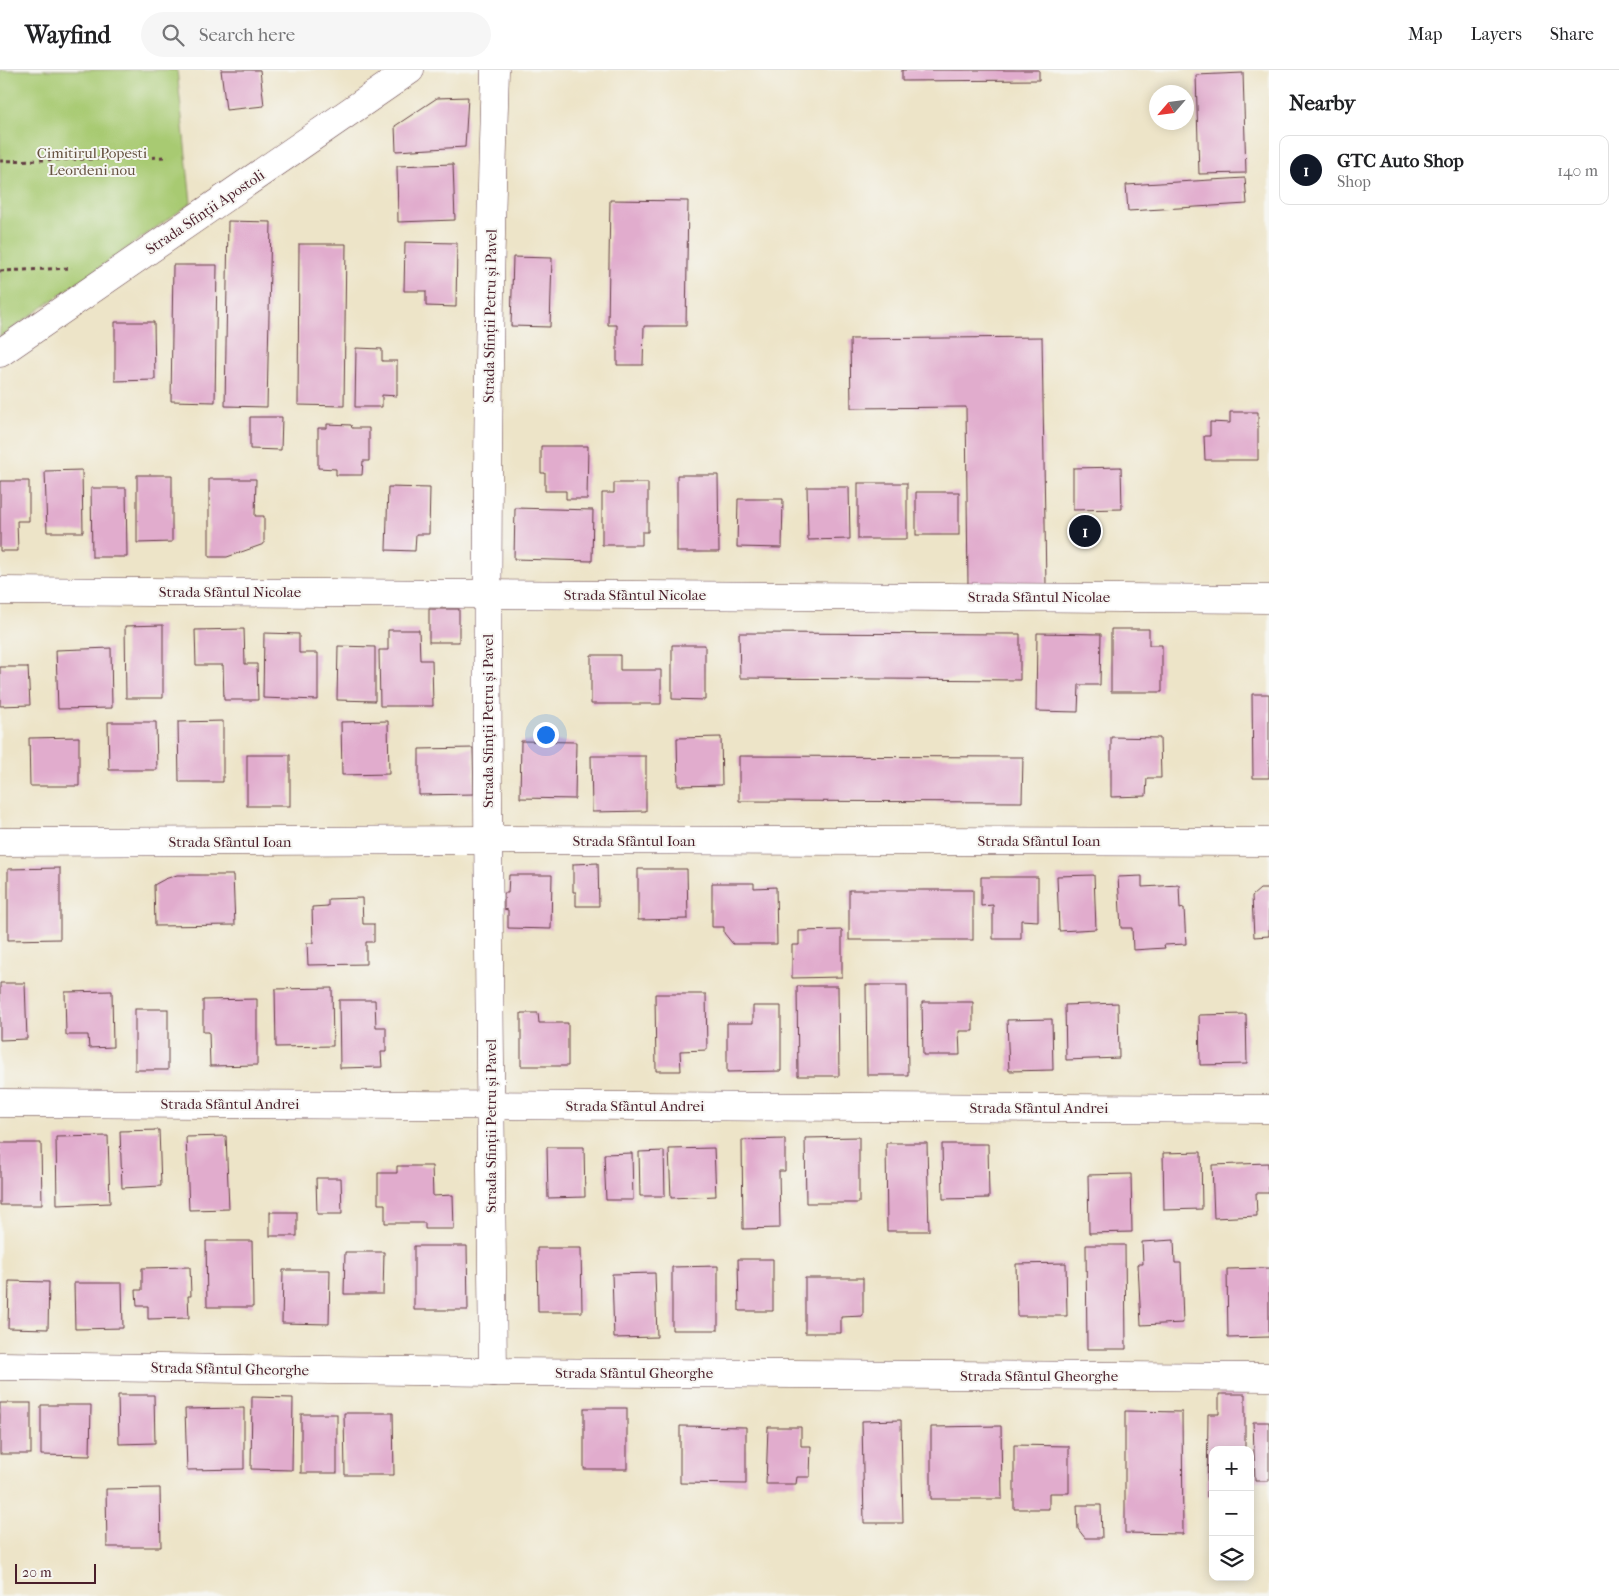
<!DOCTYPE html>
<html lang="en">
<head>
<meta charset="utf-8">
<style>
	:root { --surface:#fff; --page:#f6f6f6; --text:#202124; --muted:#757577; --line:#e0e0e0; --accent:#111827 }
	body { margin:0; font-family:"IM FELL French Canon",serif; background:var(--page); color:var(--text) }
	.controls { position:absolute; right:15px; bottom:15px; display:grid; overflow:hidden; border-radius:10px; box-shadow:0 2px 12px #0003 }
	.controls button { width:45px; height:45px; display:grid; place-items:center; padding:0; border:0; border-bottom:1px solid var(--line); background:var(--surface); color:var(--text); font:25px sans-serif }
	.compass { position:absolute; left:1149px; top:15px; width:45px; height:45px; border-radius:50%; background:var(--surface); box-shadow:0 2px 12px #0003; rotate:242deg }
	.scale { position:absolute; left:15px; bottom:12px; width:81px; box-sizing:border-box; padding-left:5px; border:2px solid #4a1f2b; border-top:0; font-size:14px; line-height:18px; white-space:nowrap; color:#4a1f2b; -webkit-text-stroke:4px #f6f6f2; paint-order:stroke }
	.you { position:absolute; left:545px; top:664px; width:18px; height:18px; margin:-12px; border:4px solid #fff; border-radius:50%; background:#1a73e8; box-shadow:0 0 0 8px #1a73e833 }
	.badge { display:grid; place-items:center; width:32px; height:32px; border-radius:50%; background:var(--accent); color:#fff; font-size:16px; font-weight:700 }
	.pin { position:absolute; translate:-50% -50%; border:2px solid #fff; box-shadow:0 1px 5px #0006 }
	.list { margin:0; padding:0; list-style:none }
	h2 { display:flex; justify-content:space-between; align-items:center; height:65px; margin:0; padding:0 20px; font-size:21px }
	h2 small { font-size:16px; font-weight:400; color:var(--muted) }
	.list li { display:grid; grid-template-columns:32px 1fr auto; gap:15px; align-items:center; box-sizing:border-box; height:70px; margin:0 10px 10px; padding:0 10px; border:1px solid var(--line); border-radius:10px }
	.list b { display:block; font-size:19px; white-space:nowrap }
	.list p { margin:0; font-size:16px; white-space:nowrap; color:var(--muted) }
	.list em { font-size:16px; font-style:normal; color:var(--muted) }
	.icon { flex:none; width:28px; height:28px; fill:none; stroke:currentColor; stroke-width:2; stroke-linecap:round; stroke-linejoin:round }
	.map { position:relative; flex:none; width:1269px; height:1526px; overflow:hidden }
	header { display:flex; align-items:center; gap:30px; box-sizing:border-box; height:70px; padding:0 25px; background:var(--surface); border-bottom:1px solid var(--line) }
	header strong { font-size:24px }
	nav { display:flex; gap:28px; margin-inline-start:auto; font-size:18px }
	.search { width:350px; height:45px; background:var(--page); display:flex; align-items:center; gap:12px; box-sizing:border-box; padding:0 18px; border-radius:28px; color:var(--muted); font-size:19px }
	main { display:flex }
	aside { flex:1; background:var(--surface) }
	.map>svg:first-child { display:block }
	.green { fill:#a8ca72; stroke:#79744e }
	.building { fill:#e1accd }
	.lines { fill:none; stroke-linecap:round; stroke-linejoin:round }
	.minor-casing { stroke:#623d43; stroke-width:29 }
	.path { stroke:#623d43; stroke-width:3; stroke-dasharray:4 4; stroke-linecap:butt }
	.minor { stroke:#fff; stroke-width:28 }
	.labels { text-anchor:middle; dominant-baseline:central; stroke-width:4; stroke-linejoin:round; paint-order:stroke }
	.park-label { font-size:15px; fill:#665240; stroke:#f6f6f2 }
	.street-label { font-size:15px; fill:#4a1f2b; stroke:#f6f6f2 }
</style>
</head>
<body>
<header>
<strong>Wayfind</strong>
<div class="search"><svg class="icon" aria-label="search" viewBox="0 0 24 24"><circle cx="10" cy="10" r="6"/><path d="M15 15l6 6"/></svg>Search here</div>
<nav><a>Map</a><a>Layers</a><a>Share</a></nav>
</header>
<main>
<div class="map">
<svg width="1269" height="1526" viewBox="0 0 1269 1526">
	<rect width="100%" height="100%" fill="#f6f6f2"/>
	<filter id="ink" filterUnits="userSpaceOnUse"><feTurbulence type="fractalNoise" baseFrequency=".02" numOctaves="2"/><feDisplacementMap in="SourceGraphic" scale="10" xChannelSelector="R" yChannelSelector="G"/><feConvolveMatrix kernelMatrix="1 2 1 2 8 2 1 2 1" color-interpolation-filters="sRGB"/></filter>
	<filter id="wash" filterUnits="userSpaceOnUse"><feTurbulence type="fractalNoise" baseFrequency=".0096" numOctaves="4" result="noise"/><feDisplacementMap in="SourceGraphic" scale="20" xChannelSelector="R" yChannelSelector="G"/><feGaussianBlur stdDeviation="1.12" result="paint"/><feColorMatrix in="noise" values="0 0 0 0 0 0 0 0 0 0 0 0 0 0 0 0 0 1.4 0 .05"/><feComposite in="paint" operator="in"/></filter>
	<g filter="url(#wash)">
		<rect width="100%" height="100%" fill="#ede4c8"/>
		<path class="green" d="M0,0h177l14,133 -191,134z"/>
		<g id="blocks">
			<g class="building">
				<path d="M221,0h39l4,36 -38,4z"/>
				<path d="M902,0h137v10l-137,1z"/>
				<path d="M1243,3l3,100 -47,1 -3,-99z"/>
				<path d="M468,27l-3,50 -69,4 -1,-25 42,-28z"/>
				<path d="M453,94l2,56 -57,2 -1,-56z"/>
				<path d="M1245,108l2,26 -119,7 -2,-26z"/>
				<path d="M610,130l78,1 -2,125h-42l-1,39h-26v-40h-9z"/>
				<path d="M228,151l43,1 -4,185 -42,-1z"/>
				<path d="M405,172l52,1 -1,64 -30,-1v-15h-22z"/>
				<path d="M299,174h47l-2,162 -46,-1z"/>
				<path d="M513,187l39,1 -2,69 -39,-1z"/>
				<path d="M173,195h44l-2,137 -44,-1z"/>
				<path d="M115,252h39l1,58 -40,1z"/>
				<path d="M1042,267l4,248 -78,1 -2,-179 -115,1 -1,-69z"/>
				<path d="M356,278l26,1v12h15v35l-15,-1v12h-27z"/>
				<path d="M1230,342h28v48h-53l-1,-24h6v-14l20,1z"/>
				<path d="M250,347h32l-1,33 -31,-1z"/>
				<path d="M327,354l24,1 1,3h17v33h-6l-1,14h-26v-6l-18,-1v-40h9z"/>
				<path d="M541,376h47l-1,53h-21v-8h-21v-18h-4z"/>
				<path d="M1121,397l1,42 -49,1v-42z"/>
				<path d="M82,400l1,62h-36l-2,-61z"/>
				<path d="M137,405h35v67l-35,1z"/>
				<path d="M677,405h41l1,77h-42z"/>
				<path d="M209,409h47l-1,37h9v28l-37,13h-18z"/>
				<path d="M0,411h29v40h-12l1,30h-18z"/>
				<path d="M614,413h34v49h-6v13h-40v-52h12z"/>
				<rect x="858" y="413" width="49" height="56"/>
				<path d="M388,417l42,1 -1,46h-13l-1,17 -29,-1z"/>
				<path d="M807,417h42l1,52 -42,1z"/>
				<path d="M91,418h35l1,69h-35z"/>
				<rect x="916" y="422" width="43" height="43"/>
				<path d="M738,429h45l-1,49 -45,-1z"/>
				<path d="M515,438l78,2 -1,51 -78,-2z"/>
				<rect x="429" y="539" width="30" height="33"/>
				<path d="M163,555v73h-37l-1,-72z"/>
				<path d="M244,559l1,35h12l1,36h-34l-1,-35h-27l-1,-35z"/>
				<path d="M1111,559h38v16h13v47h-51z"/>
				<path d="M388,560h31l1,30h12l1,46h-53l-1,-56h9z"/>
				<path d="M264,563l35,1v19h19v47l-55,-2z"/>
				<path d="M739,563l281,1v46l-280,-2z"/>
				<path d="M1037,563l64,1 -1,51h-21l-1,27 -42,-1z"/>
				<path d="M672,575h33v55l-33,-1z"/>
				<path d="M338,576l37,1v54l-38,-1z"/>
				<path d="M111,578l1,60 -54,1 -2,-59z"/>
				<path d="M591,585h29v15h41v34h-70z"/>
				<path d="M0,597h28l2,38 -30,1z"/>
				<path d="M1252,624h17v84h-16z"/>
				<path d="M223,651v61h-44l-1,-60z"/>
				<path d="M388,651l1,53 -47,1 -1,-53z"/>
				<path d="M108,652h48l1,48h-48z"/>
				<path d="M79,667v49h-49l-1,-48z"/>
				<path d="M721,667l1,48 -44,1 -1,-48z"/>
				<path d="M1111,667l49,1 1,40h-14l-1,18 -35,1z"/>
				<path d="M521,671l55,1 -1,57 -55,-1z"/>
				<path d="M473,678l1,46 -55,1v-46z"/>
				<rect x="247" y="685" width="43" height="51"/>
				<path d="M591,686h55v55l-54,1z"/>
				<path d="M739,686l284,1 -1,45 -283,-1z"/>
				<path d="M598,793l1,43h-23v-14h-3v-28z"/>
				<path d="M60,798v71l-52,1v-71z"/>
				<path d="M638,799h49l1,50 -50,1z"/>
				<path d="M177,805h56l2,50 -80,1 -1,-41 11,-6z"/>
				<path d="M509,805h43l-1,54 -43,-1v-18l-4,-1v-16h4z"/>
				<path d="M1094,805l2,54 -37,2 -2,-55z"/>
				<path d="M1142,806v11l37,-2 1,24 4,-1 2,36 -22,1 1,3 -32,2 -1,-22h-11l-3,-51z"/>
				<path d="M981,807h57v44l-17,-1v19h-28v-34l-12,1z"/>
				<path d="M712,813h42v5l22,-1 1,57h-44l-9,-11v-6h-12z"/>
				<path d="M1260,819h9v47l-15,1 -2,-41z"/>
				<rect x="849" y="820" width="124" height="50"/>
				<path d="M362,828l1,26h11v18h-8v22l-58,1 -1,-22h6l-1,-36 16,-1v-7z"/>
				<path d="M842,860v47l-50,1v-33h7v-14z"/>
				<path d="M0,913h25l2,56 -27,1z"/>
				<path d="M866,915h41l1,90h-41z"/>
				<path d="M797,916h41l1,90h-41z"/>
				<path d="M332,918l1,58 -57,1 -1,-58z"/>
				<path d="M112,921l1,56 -24,1 -1,-13h-22l-1,-43z"/>
				<path d="M655,924h51l1,56 -27,1 1,20h-25z"/>
				<path d="M257,929v66l-47,1 -1,-34h-6v-32z"/>
				<path d="M339,930h36l1,27h10v25h-5l1,15 -42,1z"/>
				<path d="M922,932h51v29h-14l1,24h-37z"/>
				<path d="M1118,933l1,55 -53,2 -1,-55z"/>
				<path d="M753,936h28v65l-54,1v-49h26z"/>
				<rect x="135" y="939" width="33" height="61"/>
				<path d="M521,943h17l1,10h29v43h-47z"/>
				<path d="M1246,944l1,50 -47,1 -1,-50z"/>
				<path d="M1052,949l1,51 -44,1 -2,-51z"/>
				<path d="M159,1060l2,56 -39,2 -2,-57z"/>
				<path d="M108,1066l2,67 -53,2 -1,-68z"/>
				<path d="M226,1066l3,73 -40,1 -3,-73z"/>
				<path d="M859,1067v66h-53l-1,-65z"/>
				<path d="M785,1069v32h-6l1,57 -37,1 -1,-89z"/>
				<path d="M0,1073h41l1,62h-42z"/>
				<path d="M886,1073h41l2,88h-42z"/>
				<path d="M942,1074h46l1,54 -46,1z"/>
				<path d="M547,1077h37l1,50 -37,1z"/>
				<path d="M714,1078l2,48 -45,2 -2,-49z"/>
				<path d="M664,1081l1,45h-25l-1,-44z"/>
				<path d="M1201,1082l1,57 -38,1 -1,-57z"/>
				<path d="M632,1083l1,47h-27l-2,-46z"/>
				<path d="M1268,1093l1,30h-13l1,23 -43,2 -2,-53z"/>
				<path d="M397,1096h35l1,30 20,-1 1,34h-29v-6h-40v-19h-7v-31h19z"/>
				<path d="M1131,1104l1,58 -43,1 -1,-58z"/>
				<path d="M316,1108h25l1,36h-25z"/>
				<rect x="270" y="1142" width="27" height="24"/>
				<path d="M1174,1170l1,23h6l2,60 -42,2 -3,-61h5l-1,-22z"/>
				<path d="M206,1171h46l1,66h-46z"/>
				<path d="M1086,1175h39l1,104h-39z"/>
				<path d="M414,1176h53l1,64h-54z"/>
				<path d="M537,1178h44l1,64h-44z"/>
				<path d="M345,1182h39l-1,42h-39z"/>
				<path d="M738,1189h35v52h-34z"/>
				<path d="M1066,1193l1,53h-50l-1,-52z"/>
				<path d="M718,1196v64h-46v-63z"/>
				<path d="M190,1197l1,29h-3l1,22 -41,1v-13h-11l-1,-16h6v-22z"/>
				<path d="M1269,1198v69l-41,1 -1,-69z"/>
				<path d="M283,1200h47l-1,54 -47,-1z"/>
				<path d="M655,1203l2,64 -43,1 -2,-64z"/>
				<path d="M805,1208h58v38l-22,1v16h-36z"/>
				<path d="M9,1211l40,1 -1,47 -40,-1z"/>
				<path d="M74,1213h48l1,45 -48,1z"/>
				<path d="M1219,1324h26v56h-32v47h-6l1,-83h11z"/>
				<path d="M118,1325h36l1,48 -36,1z"/>
				<path d="M252,1327l41,1 -1,72 -41,-1z"/>
				<rect x="0" y="1333" width="31" height="51"/>
				<path d="M41,1335h50l-1,51 -49,-1z"/>
				<path d="M244,1338v61l-57,1 -2,-61z"/>
				<rect x="584" y="1338" width="43" height="61"/>
				<path d="M1125,1341l57,1 1,122 -58,-1z"/>
				<path d="M344,1343h49l1,62h-49z"/>
				<rect x="301" y="1344" width="36" height="59"/>
				<path d="M901,1350l2,103h-39l-2,-102z"/>
				<path d="M1253,1352h16v59h-14z"/>
				<path d="M680,1356l66,1v57l-66,-1z"/>
				<path d="M1001,1356l1,73h-71v-72z"/>
				<path d="M768,1357h33v19h10l-1,31h-13l-1,7h-30z"/>
				<path d="M1014,1375l55,1v47h-20v16h-35z"/>
				<path d="M160,1418l1,59h-54l-1,-58z"/>
				<path d="M1077,1435h24l1,33h-17l-7,-9z"/>
			</g>
		</g>
	</g>
	<g filter="url(#ink)">
		<use href="#blocks" fill-opacity="0" stroke="#623d43" stroke-width="1"/>
		<g class="lines">
			<g class="minor-casing">
				<g id="minor">
					<path d="M0,283l410,-283"/>
					<path d="M0,521l1269,8"/>
					<path d="M0,772l488,-2 781,2"/>
					<path d="M0,1033l1269,6"/>
					<path d="M0,1296l493,6 776,5"/>
					<path d="M493,1302c-4,-434 -11,-868 2,-1302"/>
				</g>
			</g>
			<g class="path">
				<path d="M0,91l168,-4"/>
				<path d="M0,201l72,-3"/>
			</g>
			<use href="#minor" class="minor"/>
		</g>
	</g>
	<g class="labels">
		<g class="park-label">
			<text x="92" y="83">Cimitirul Popesti<tspan x="92" dy="17">Leordeni nou</tspan></text>
		</g>
		<g class="street-label">
			<text transform="translate(205 142) rotate(-34)">Strada Sfinții Apostoli</text>
			<text transform="translate(490 246) rotate(-89)">Strada Sfinții Petru și Pavel</text>
			<text x="230" y="522">Strada Sfântul Nicolae</text>
			<text x="635" y="525">Strada Sfântul Nicolae</text>
			<text x="1039" y="527">Strada Sfântul Nicolae</text>
			<text transform="translate(488 651) rotate(-90)">Strada Sfinții Petru și Pavel</text>
			<text x="634" y="771">Strada Sfântul Ioan</text>
			<text x="1039" y="771">Strada Sfântul Ioan</text>
			<text x="230" y="772">Strada Sfântul Ioan</text>
			<text x="230" y="1034">Strada Sfântul Andrei</text>
			<text x="635" y="1036">Strada Sfântul Andrei</text>
			<text x="1039" y="1038">Strada Sfântul Andrei</text>
			<text transform="translate(491 1056) rotate(-90)">Strada Sfinții Petru și Pavel</text>
			<text transform="translate(230 1299) rotate(1)">Strada Sfântul Gheorghe</text>
			<text x="634" y="1303">Strada Sfântul Gheorghe</text>
			<text x="1039" y="1306">Strada Sfântul Gheorghe</text>
		</g>
	</g>
</svg>
<div class="controls">
<button>+</button>
<button>−</button>
<button><svg class="icon" aria-label="layers" viewBox="0 0 24 24"><path d="M12 4l9 5-9 5-9-5zM3 14l9 5 9-5"/></svg></button>
</div>
<svg class="compass" viewBox="-18 -18 36 36"><path d="M0-13l5 13h-10z" fill="#e53935"/><path d="M0 13l5-13h-10z" fill="#757577"/></svg>
<div class="scale">20 m</div>
<div class="you"></div>
<div class="pin badge" style="left:1085px;top:461px">1</div>
</div>
<aside>
<h2>Nearby<small></small></h2>
<ul class="list">
<li><span class="badge">1</span><div><b>GTC Auto Shop</b><p>Shop</p></div><em>140 m</em></li>
</ul>
</aside>
</main>
</body>
</html>
